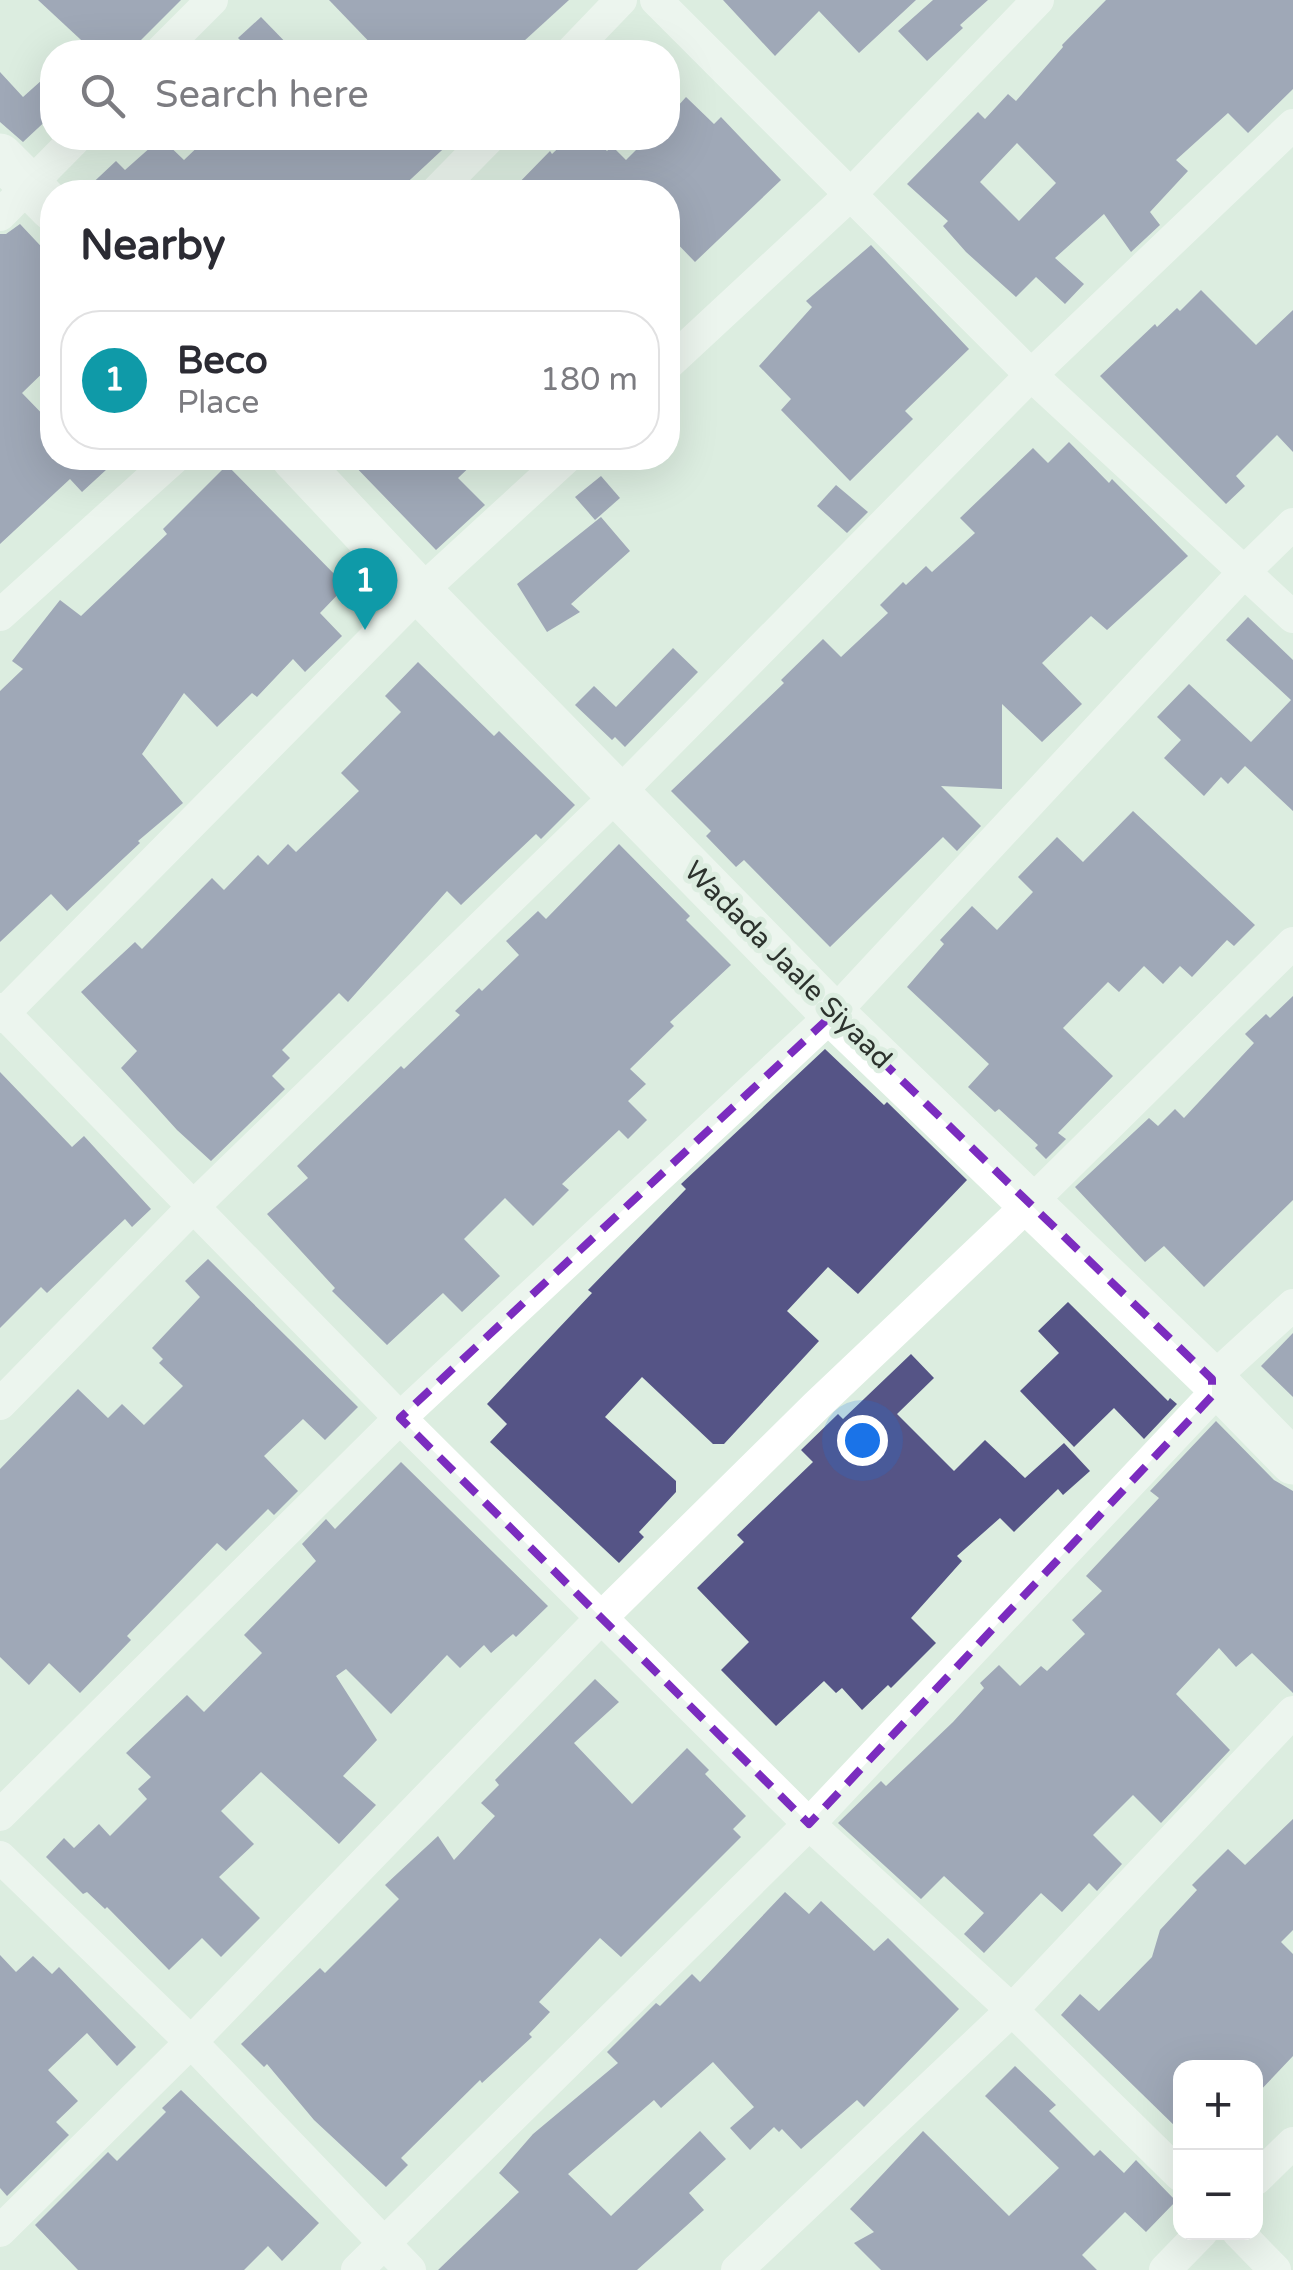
<!DOCTYPE html>
<html lang="en">
<head>
<meta charset="utf-8">
<style>
	:root { --surface:#fff; --page:#f2f2f3; --text:#2b2b33; --muted:#7c7c81; --line:#e1e1e2; --accent:#6659d2 }
	body { margin:0; font-family:"Varela Round",sans-serif; background:var(--page); color:var(--text) }
	.controls { position:absolute; right:30px; bottom:30px; display:grid; overflow:hidden; border-radius:20px; box-shadow:0 10px 40px #0002 }
	.controls button { width:90px; height:90px; display:grid; place-items:center; padding:0; border:0; border-bottom:2px solid var(--line); background:var(--surface); color:var(--text); font:50px sans-serif }
	.you { position:absolute; left:862px; top:1440px; width:35px; height:35px; margin:-25px; border:8px solid #fff; border-radius:50%; background:#1a73e8; box-shadow:0 0 0 15px #1a73e833 }
	.badge { display:grid; place-items:center; width:65px; height:65px; border-radius:50%; background:var(--accent); color:#fff; font-size:32px; font-weight:700 }
	.pin { position:absolute; translate:-50% -82px; filter:drop-shadow(0 2px 5px #0008) }
	.pin::after { content:''; position:absolute; top:52px; width:35px; height:30px; background:inherit; clip-path:polygon(0 0,100% 0,50% 100%) }
	.list { margin:0; padding:0; list-style:none }
	h2 { display:flex; justify-content:space-between; align-items:center; height:130px; margin:0; padding:0 40px; font-size:42px }
	h2 small { font-size:32px; font-weight:400; color:var(--muted) }
	.list li { display:grid; grid-template-columns:65px 1fr auto; gap:30px; align-items:center; box-sizing:border-box; height:140px; margin:0 20px 20px; padding:0 20px; border:2px solid var(--line); border-radius:40px }
	.list b { display:block; font-size:38px; white-space:nowrap }
	.list p { margin:0; font-size:32px; white-space:nowrap; color:var(--muted) }
	.list em { font-size:32px; font-style:normal; color:var(--muted) }
	.icon { flex:none; width:55px; height:55px; fill:none; stroke:currentColor; stroke-width:2; stroke-linecap:round; stroke-linejoin:round }
	.map { position:relative; flex:none; width:1293px; height:2270px; overflow:hidden }
	.search { position:absolute; background:var(--surface); box-shadow:0 10px 40px #0002; left:40px; top:40px; width:640px; height:110px; display:flex; align-items:center; gap:25px; box-sizing:border-box; padding:0 35px; border-radius:40px; color:var(--muted); font-size:38px }
	.panel { position:absolute; background:var(--surface); box-shadow:0 10px 40px #0002; left:40px; top:180px; width:640px; height:290px; border-radius:40px }
	.map>svg:first-child { display:block }
	.building { fill:#555486; fill-rule:evenodd }
	.lines { fill:none; stroke-linecap:round; stroke-linejoin:round }
	.street { stroke:#fff; stroke-width:32 }
	.secondary { stroke:#fff; stroke-width:45 }
	.marked { fill:none; stroke:#7b2cbf; stroke-width:8; stroke-dasharray:20 12; stroke-linejoin:round }
	.labels { text-anchor:middle; dominant-baseline:central; stroke-width:10; stroke-linejoin:round; paint-order:stroke }
	.street-label { font-size:28px; fill:#2c322d; stroke:#dcede0 }
</style>
</head>
<body>
<div class="map">
<svg width="1293" height="2270" viewBox="0 0 1293 2270">
	<rect width="100%" height="100%" fill="#dcede0"/>
	<g class="building">
		<path d="M38,0h143l-52,52h-35z"/>
		<path d="M329,0h240l-57,52h-133z"/>
		<path d="M723,0h193l-57,53 -40,-42 -44,45z"/>
		<path d="M933,0h55l-28,25 3,3 -36,33 -29,-30z"/>
		<path d="M1106,0h187v89l-45,44 -20,-20 -52,47 12,11 -38,41 10,13 -29,27 -27,-38 -49,44 29,26 -19,20 -29,-27 -20,20 -50,-45 -23,-26 5,-5 -41,-37 71,-72 7,7 23,-25 8,7 47,-54 -1,-2zM1017,143l39,40 -37,38 -39,-39z"/>
		<path d="M261,17l34,35h-43l-14,-14z"/>
		<path d="M52,71v44l-29,27 -23,-20v-50l23,25z"/>
		<path d="M686,97l28,27 7,-7 60,63 -86,82 -27,-28v-42h-158l40,-41 2,3 17,-16h25l13,13 5,-5 14,14 22,-22h20v-21z"/>
		<path d="M161,138l23,22 23,-22h248l-58,54h-314l33,-31 9,9z"/>
		<path d="M20,224l32,34v106l-30,29 30,31v34h67l-37,34 -12,-13 -70,65v-310h6z"/>
		<path d="M871,245l98,104 -64,62 8,8 -63,62 -69,-71 10,-11 -32,-33 53,-59 -6,-6z"/>
		<path d="M1201,290l55,55 37,-35v142l-16,-17 -41,41 9,10 -19,18 -126,-128 55,-52 2,3 20,-19 3,3z"/>
		<path d="M1069,442l40,41 3,-4 76,77 -81,74 -16,-14 -49,47 40,41 -40,38 -40,-38v85l-61,-3 40,40 -24,25 -14,-14 -113,110 -86,-87 -8,7 -30,-31 5,-5 -40,-40 113,-108 -3,-3 42,-41 18,18 47,-44 -8,-8 23,-23 3,3 20,-19 6,6 43,-39 -15,-15 73,-70 15,15z"/>
		<path d="M347,458h132l-21,20 27,27 -49,45z"/>
		<path d="M227,465l119,121 -26,27 22,23 -37,36 -12,-13 -36,38 -5,-4 -35,34 -33,-34 -42,61 41,49 -45,38 2,2 -73,68 -16,-17 -51,48v-251l23,-22 -11,-8 48,-61 21,16 86,-82 -4,-5z"/>
		<path d="M601,476l19,22 -25,22 -20,-23z"/>
		<path d="M836,485l32,27 -21,21 -30,-27z"/>
		<path d="M601,517l29,34 -59,53 9,8 -33,20 -30,-48z"/>
		<path d="M1248,617l45,43v151l-48,-45 -17,18 -7,-7 -17,19 -40,-38 17,-18 -24,-23 32,-33 62,58 40,-42 -65,-60z"/>
		<path d="M673,648l25,24 -73,75 -10,-10 -3,3 -37,-35 19,-19 22,21z"/>
		<path d="M418,662l76,74 5,-5 76,74 -34,34 -5,-5 -75,71 -14,-14 -99,111 -9,-9 -57,57 8,8 -18,18 13,13 -74,72 -34,-31 -56,-62 16,-17 -56,-59 54,-50 7,7 70,-71 12,12 34,-35 10,10 20,-21 8,8 63,-61 -18,-18 60,-61 -16,-16z"/>
		<path d="M1133,811l122,114 -21,21 -7,-6 -35,37 -12,-11 -17,18 -19,-18 -25,26 -11,-10 -45,46 50,48 -55,57 8,6 -20,20 -11,-11 3,-3 -39,-36 -4,3 -27,-25 21,-23 -82,-77 37,-43 -4,-4 32,-34 25,24 36,-38 -15,-15 39,-40 26,25z"/>
		<path d="M619,844l71,72 -4,4 45,45 -61,57 4,4 -44,43 16,15 -18,17 19,19 -19,19 -9,-9 -57,54 7,6 -36,36 -28,-28 -41,41 36,37 -38,36 -19,-19 -56,52 -55,-54 3,-3 -68,-74 41,-36 -11,-12 104,-100 3,3 56,-54 -5,-4 24,-23 3,3 37,-36 -13,-14 32,-30 8,8z"/>
		<path d="M1293,996v204l-89,87 -40,-41 -19,16 -70,-75 74,-69 9,8 17,-17 9,9 70,-75 -9,-9 21,-20 4,4z"/>
		<path d="M825,1049l59,56 3,-3 80,78 -109,114 -30,-27 -41,44 32,30 -95,103h-11l-71,-67 -37,40 71,64v11l-37,40 5,5 -25,26 -129,-121 17,-18 -20,-20 105,-111 -4,-3 98,-101 -5,-5z"/>
		<path d="M0,1072l72,75 12,-11 67,73 -19,18 -7,-8 -78,74 -6,-6 -41,41z"/>
		<path d="M208,1259l150,148 -33,33 -22,-21 -39,37 34,35 -24,24 -6,-6 -42,42 -9,-8 -90,93 4,4 -51,53 -31,-30 -20,22 -29,-28v-188l78,-80 30,29 14,-14 22,21 39,-39 -24,-23 4,-4 -11,-11 48,-51 -15,-16z"/>
		<path d="M1068,1302l100,99 2,-3 7,6 -33,35 -30,-31 -40,39 -54,-56 39,-38 -21,-22z"/>
		<path d="M1293,1333v64l-32,-31z"/>
		<path d="M911,1354l23,24 -37,36 57,57 31,-31 40,38 39,-35 26,28 -27,24 -5,-6 -44,43 -14,-14 -43,38 5,5 -51,57 25,25 -45,45 -3,-3 -26,25 -20,-22 -6,5 -12,-12 -48,45 -55,-56 28,-28 -52,-54 47,-46 -7,-7 76,-73 -12,-12 37,-36 5,5z"/>
		<path d="M1216,1421l58,59 19,11v202l-41,-40 -16,14 -17,-19 -43,46 54,56 -69,73 -28,-28 -40,40 29,29 -25,27 -8,-8 -27,29 -21,-19 -57,60 -20,-19 20,-21 -40,-37 -23,23 -83,-76 43,-42 5,5 67,-64 31,-34 -4,-5 19,-18 21,21 21,-20 6,5 38,-37 -13,-14 30,-29 -16,-15 73,-78 -9,-7z"/>
		<path d="M401,1462l147,144 -32,31 -3,-3 -22,19 -7,-8 -24,23 -13,-13 -56,59 -45,-45 -10,7 41,64 -34,36 33,29 -37,39 -78,-72 -40,39 33,33 -35,33 41,41 -39,39 -19,-19 -33,32 -62,-63 -2,2 -18,-17 -4,2 -37,-37 18,-19 10,10 25,-24 11,12 37,-37 -9,-10 13,-12 -25,-24 61,-58 17,17 58,-59 -18,-18 72,-74 -14,-17 24,-25 9,10z"/>
		<path d="M595,1679l24,23 -45,41 58,61 55,-56 22,22 -4,4 41,42 -13,13 8,8 -120,120 -21,-19 -61,64 11,10 -21,22 3,3 -50,46 -2,-3 -79,78 7,7 -22,22 -72,-67 -47,-56 -3,3 -23,-23 79,-76 5,5 74,-74 -14,-14 53,-49 16,24 41,-44 -14,-13 18,-18 -4,-5z"/>
		<path d="M1293,1819v111l-12,12 12,12v102l-37,39v-27h-76v63l-119,-116 19,-21 19,17 53,-54 8,-27 37,-40 -5,-5 36,-36 17,16z"/>
		<path d="M785,1892l24,22 12,-13 53,50 14,-13 71,71 -95,98 -7,-7 -56,49 -19,-20 -3,3 -5,-5 -24,23 -20,-22 24,-21 -41,-45 -52,46 -7,-8 -86,74 43,42 89,-85 26,28 -37,34 15,17 -67,60h-199l81,-78 -20,-19 34,-39 85,-71 -11,-11 49,-49 4,3 32,-32 8,8z"/>
		<path d="M0,1955l16,17 17,-16 19,18 7,-7 77,80 -19,19 -30,-33 -39,37 30,31 -22,21 13,13 -62,61 -7,-8z"/>
		<path d="M1015,2066l41,39 -7,6 45,45 6,-6 24,23 12,-13 40,41 -30,31 -21,-20 -43,43 15,15h-216l-27,-27 20,-11 -24,-23 73,-78 86,85 50,-48 -74,-72z"/>
		<path d="M181,2090l138,133 -37,38 -14,-15 -24,24h-166l-43,-45 73,-73 9,9 49,-49 -4,-4z"/>
	</g>
	<g class="lines">
		<g class="street">
			<path d="M656,0l375,375 262,242"/>
			<path d="M160,52l52,-52"/>
			<path d="M571,52l50,-52"/>
			<path d="M436,192l53,-54"/>
			<path d="M0,215l76,-77"/>
			<path d="M668,364l182,-169 188,-195"/>
			<path d="M0,615l174,-157"/>
			<path d="M0,1009l400,409 409,406 203,186 168,165"/>
			<path d="M0,1017l420,-425 146,-134"/>
			<path d="M0,1404l193,-197 426,-414 412,-418 262,-250"/>
			<path d="M0,1815l400,-397 433,-404 411,-442 49,-48"/>
			<path d="M0,1857l191,185 219,228"/>
			<path d="M1256,2179l37,-36"/>
			<path d="M0,2231l191,-189 412,-426 213,-210 214,-203 263,-260"/>
			<path d="M1238,2232l37,38"/>
			<path d="M357,2270l452,-446 403,-428v-17l81,-74"/>
			<path d="M737,2270l275,-260 281,-298"/>
			<path d="M1165,2270l37,-38"/>
		</g>
		<g class="secondary">
			<path d="M0,156l52,52"/>
			<path d="M294,458l126,134 413,422 379,365 81,83"/>
		</g>
	</g>
	<path d="M0 0H1293V2270H0ZM833,1014l379,365v17l-403,428 -409,-406z" fill="#dcede0" fill-opacity=".55" fill-rule="evenodd"/>
	<path class="marked" d="M833,1014l379,365v17l-403,428 -409,-406z"/>
	<g class="labels">
		<g class="street-label">
			<text transform="translate(788 965) rotate(45)">Wadada Jaale Siyaad</text>
		</g>
	</g>
</svg>
<div class="controls">
<button>+</button>
<button>−</button>
</div>
<div class="you"></div>
<div class="pin badge" style="left:365px;top:630px;background:#0f9aa8">1</div>
<div class="search"><svg class="icon" aria-label="search" viewBox="0 0 24 24"><circle cx="10" cy="10" r="6"/><path d="M15 15l6 6"/></svg>Search here</div>
<section class="panel">
<h2>Nearby<small></small></h2>
<ul class="list">
<li><span class="badge" style="background:#0f9aa8">1</span><div><b>Beco</b><p>Place</p></div><em>180 m</em></li>
</ul>
</section>
</div>
</body>
</html>
